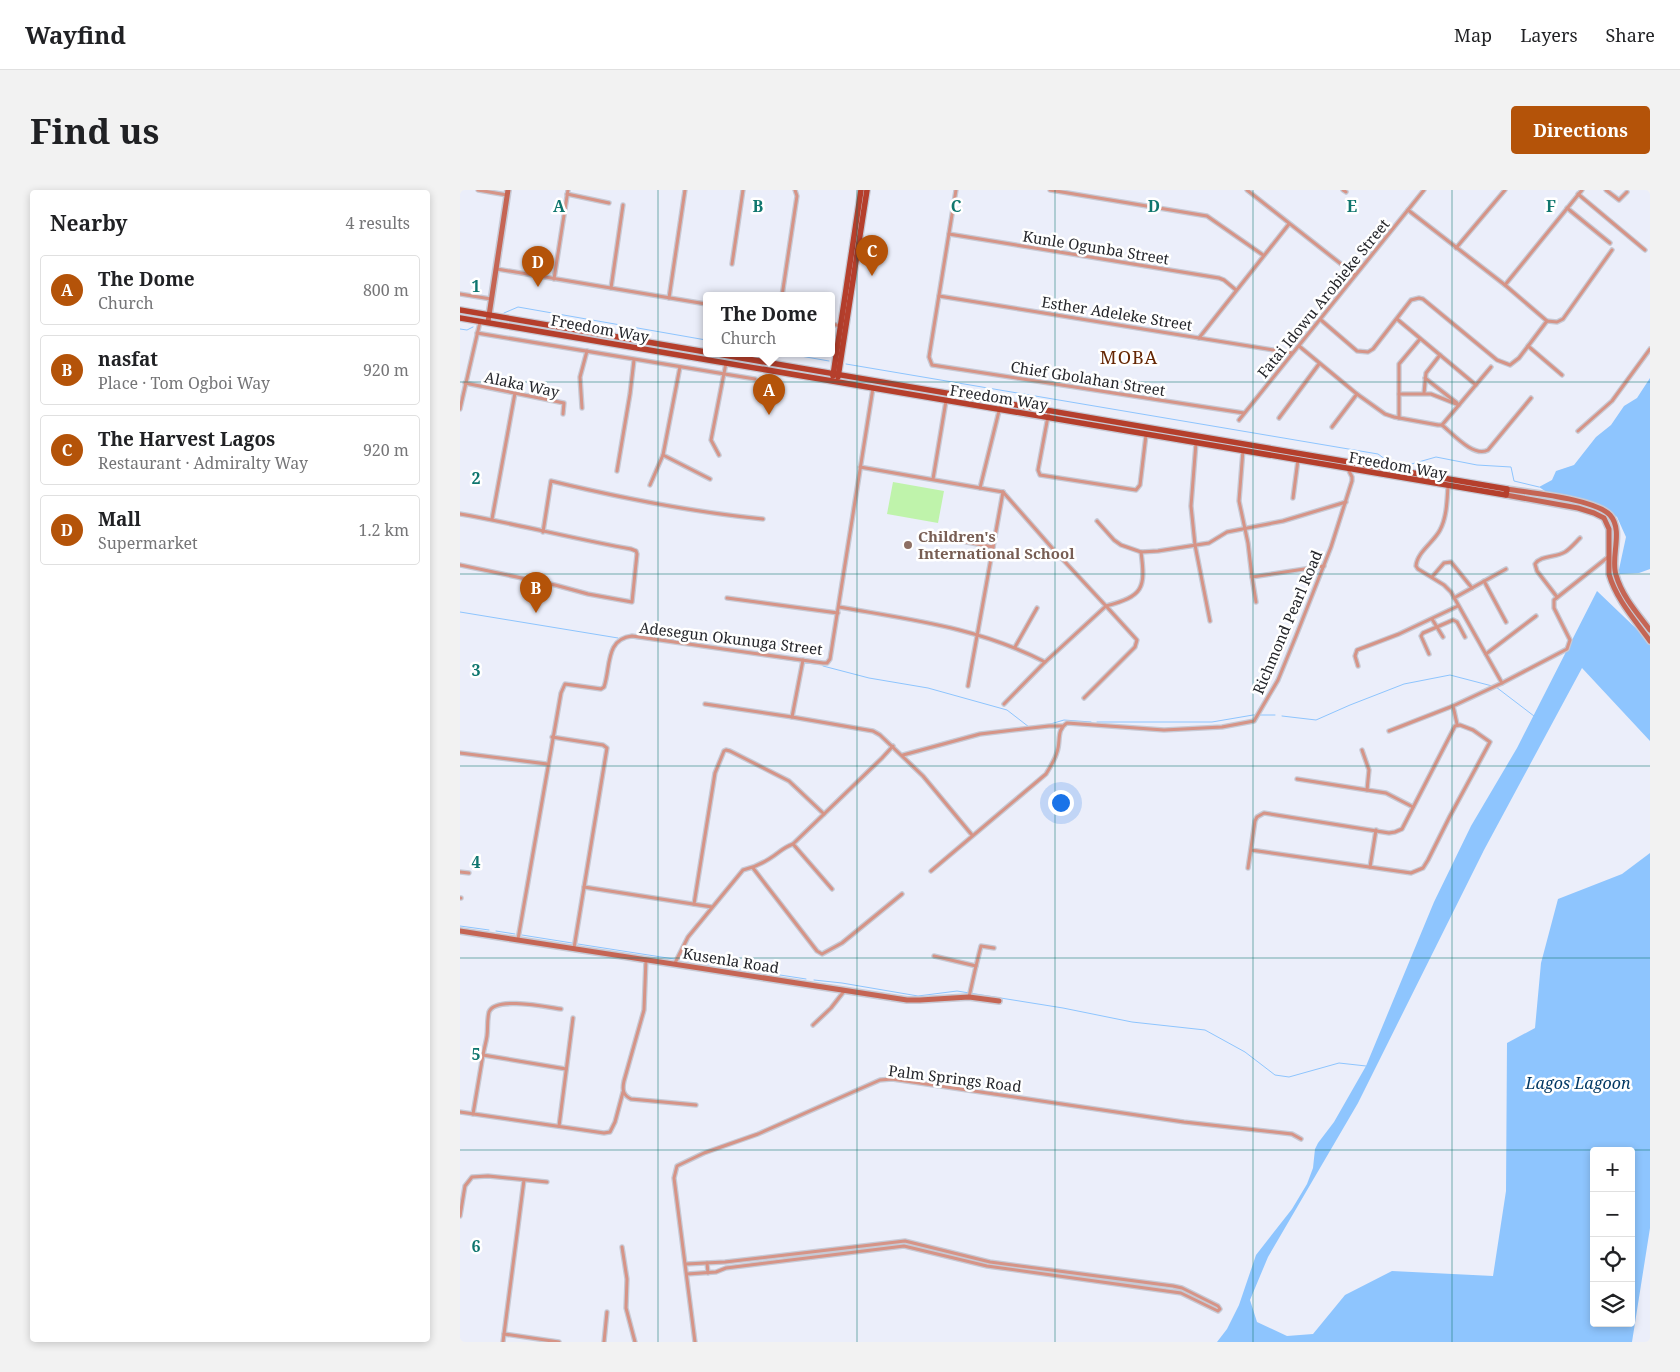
<!DOCTYPE html>
<html lang="en">
<head>
<meta charset="utf-8">
<style>
	:root { --surface:#fff; --page:#f2f2f2; --text:#202124; --muted:#757577; --line:#e0e0e0; --accent:#b45309 }
	body { margin:0; font-family:"Noto Serif",serif; background:var(--page); color:var(--text) }
	.controls { position:absolute; right:15px; bottom:15px; display:grid; overflow:hidden; border-radius:5px; box-shadow:0 2px 8px #0003 }
	.controls button { width:45px; height:45px; display:grid; place-items:center; padding:0; border:0; border-bottom:1px solid var(--line); background:var(--surface); color:var(--text); font:25px sans-serif }
	.you { position:absolute; left:600px; top:612px; width:18px; height:18px; margin:-12px; border:4px solid #fff; border-radius:50%; background:#1a73e8; box-shadow:0 0 0 8px #1a73e833 }
	.badge { display:grid; place-items:center; width:32px; height:32px; border-radius:50%; background:var(--accent); color:#fff; font-size:16px; font-weight:700 }
	.pin { position:absolute; translate:-50% -41px; filter:drop-shadow(0 1px 2px #0008) }
	.pin::after { content:''; position:absolute; top:26px; width:18px; height:15px; background:inherit; clip-path:polygon(0 0,100% 0,50% 100%) }
	.popup { position:absolute; left:243px; top:102px; width:132px; height:65px; box-sizing:border-box; display:grid; place-content:center; border-radius:5px; background:var(--surface); filter:drop-shadow(0 1px 4px #0005); font-size:16px; white-space:nowrap; color:var(--muted) }
	.popup b { font-size:19px; color:var(--text) }
	.popup::after { content:''; position:absolute; left:50%; top:100%; margin-left:-10px; border:10px solid transparent; border-top-color:var(--surface) }
	.list { margin:0; padding:0; list-style:none }
	h2 { display:flex; justify-content:space-between; align-items:center; height:65px; margin:0; padding:0 20px; font-size:21px }
	h2 small { font-size:16px; font-weight:400; color:var(--muted) }
	.list li { display:grid; grid-template-columns:32px 1fr auto; gap:15px; align-items:center; box-sizing:border-box; height:70px; margin:0 10px 10px; padding:0 10px; border:1px solid var(--line); border-radius:5px }
	.list b { display:block; font-size:19px; white-space:nowrap }
	.list p { margin:0; font-size:16px; white-space:nowrap; color:var(--muted) }
	.list em { font-size:16px; font-style:normal; color:var(--muted) }
	.icon { flex:none; width:28px; height:28px; fill:none; stroke:currentColor; stroke-width:2; stroke-linecap:round; stroke-linejoin:round }
	.map { position:relative; flex:none; width:1190px; height:1152px; overflow:hidden; border-radius:5px }
	header { display:flex; align-items:center; gap:30px; box-sizing:border-box; height:70px; padding:0 25px; background:var(--surface); border-bottom:1px solid var(--line) }
	header strong { font-size:24px }
	nav { display:flex; gap:28px; margin-inline-start:auto; font-size:18px }
	.intro { display:flex; align-items:center; justify-content:space-between; box-sizing:border-box; height:120px; padding:0 30px }
	h1 { margin:0; font-size:35px }
	.button { padding:12px 22px; border-radius:5px; background:var(--accent); color:#fff; font-size:18px; font-weight:700 }
	main { display:flex; gap:30px; padding:0 30px }
	aside { flex:1; background:var(--surface); border-radius:5px; box-shadow:0 2px 8px #0003 }
	.map>svg:first-child { display:block }
	.green { fill:#bff3ab }
	.water { fill:#8ec5fe; fill-rule:evenodd }
	.lines { fill:none; stroke-linecap:round; stroke-linejoin:round }
	.stream { stroke:#8ec5fe; stroke-width:1 }
	.street-casing { stroke:#c7cad5; stroke-width:5.5 }
	.secondary-casing { stroke:#c7cad5; stroke-width:8 }
	.primary-casing { stroke:#c7cad5; stroke-width:8 }
	.street { stroke:#d69487; stroke-width:3 }
	.secondary { stroke:#c56554; stroke-width:5 }
	.primary { stroke:#b53f2c; stroke-width:5.5 }
	.grid { fill:none; stroke:#0f766e; stroke-width:1; stroke-opacity:0.55 }
	.education-dot { fill:#8d6e63; stroke:#fff; stroke-width:2 }
	.labels { text-anchor:middle; dominant-baseline:central; stroke-width:5; stroke-linejoin:round; paint-order:stroke }
	.street-label { font-size:15px; fill:#25262b; stroke:#fff }
	.education-label { font-size:15px; font-weight:bold; fill:#785e54; stroke:#fff; text-anchor:start }
	.water-label { font-size:16px; font-style:italic; fill:#023864; stroke:#fff }
	.quarter-label { font-size:18px; letter-spacing:1px; fill:#652603; stroke:#fff }
	.grid-label { font-size:16px; text-anchor:middle; font-weight:bold; fill:#0f766e; stroke:#fff; stroke-width:5; stroke-linejoin:round; paint-order:stroke }
</style>
</head>
<body>
<header>
<strong>Wayfind</strong>
<nav><a>Map</a><a>Layers</a><a>Share</a></nav>
</header>
<div class="intro"><h1>Find us</h1><a class="button">Directions</a></div>
<main>
<aside>
<h2>Nearby<small>4 results</small></h2>
<ul class="list">
<li><span class="badge">A</span><div><b>The Dome</b><p>Church</p></div><em>800 m</em></li>
<li><span class="badge">B</span><div><b>nasfat</b><p>Place · Tom Ogboi Way</p></div><em>920 m</em></li>
<li><span class="badge">C</span><div><b>The Harvest Lagos</b><p>Restaurant · Admiralty Way</p></div><em>920 m</em></li>
<li><span class="badge">D</span><div><b>Mall</b><p>Supermarket</p></div><em>1.2 km</em></li>
</ul>
</aside>
<div class="map">
<svg width="1190" height="1152" viewBox="0 0 1190 1152">
	<rect width="100%" height="100%" fill="#ebeefa"/>
	<path class="green" d="M433,292l51,9 -6,32 -51,-9z"/>
	<g class="water">
		<path d="M1190,188v191l-11,4 -21,1 8,-37 -9,-20 -17,-12 -21,-6 -28,-4 -12,-8 13,-7 4,-9 18,-6 22,-28 15,-12 13,-19 13,-8z"/>
		<path d="M1137,401l47,45 6,8v97l-68,-73 -98,182 -126,253 -90,154 -18,43 7,22 30,14 26,-2 32,-39 47,-24 101,5 13,-85 1,-148 28,-15 6,-65 17,-64 64,-25 28,-21v375l-18,114h-415l10,-13 12,-24 17,-50 36,-46 15,-25 6,-16 2,-19 3,-6 16,-21 32,-56 68,-164 37,-76 46,-78zM1134,961h37v172h-37z"/>
	</g>
	<g class="lines">
		<g class="stream">
			<path d="M44,123l14,-6 188,33"/>
			<path d="M0,139l7,1 6,-3"/>
			<path d="M329,164l40,7"/>
			<path d="M386,174l532,90 14,10 16,1 28,-8 41,8 34,2 3,14 25,6"/>
			<path d="M0,422l158,26"/>
			<path d="M169,448l23,2"/>
			<path d="M298,465l43,7"/>
			<path d="M345,473l11,1"/>
			<path d="M363,476l46,12 59,10 79,22 22,17"/>
			<path d="M822,526l34,4 34,-15 54,-21 46,-9 46,12 38,29"/>
			<path d="M637,532h115l41,-7h22"/>
			<path d="M587,535l17,-5 27,2"/>
			<path d="M0,736l29,4"/>
			<path d="M36,741l19,3"/>
			<path d="M62,745l50,8"/>
			<path d="M118,754l96,15"/>
			<path d="M221,770l7,1"/>
			<path d="M232,771l29,5"/>
			<path d="M266,777l36,5"/>
			<path d="M307,783l39,6"/>
			<path d="M354,790l28,3 76,13 39,-5 106,17 69,14 73,8 40,22 30,23 14,2 50,-14 27,3"/>
		</g>
		<g class="street-casing">
			<g id="street">
				<path d="M18,0l29,5"/>
				<path d="M496,0l-27,167 3,8 312,48"/>
				<path d="M590,0l157,26 56,39"/>
				<path d="M787,0l108,85"/>
				<path d="M883,0l3,2"/>
				<path d="M1146,0l13,10 8,-8"/>
				<path d="M107,4l42,9"/>
				<path d="M1118,4l67,56"/>
				<path d="M1107,18l43,35"/>
				<path d="M948,20l97,75 42,36"/>
				<path d="M489,44l270,44 5,2 12,10"/>
				<path d="M996,58l49,-58"/>
				<path d="M272,74l11,-74"/>
				<path d="M37,79l209,35"/>
				<path d="M94,89l14,-89"/>
				<path d="M1045,95l77,-95"/>
				<path d="M151,98l12,-83"/>
				<path d="M0,104l31,5"/>
				<path d="M322,106l15,-100 -2,-6"/>
				<path d="M479,106l353,57"/>
				<path d="M209,108l16,-108"/>
				<path d="M937,129l79,66"/>
				<path d="M861,130l36,31 11,1 5,-3 38,-49 8,-2 4,1 74,61 13,5 9,-7 28,-37 10,1 6,-3 49,-69"/>
				<path d="M372,134l9,2"/>
				<path d="M17,143l278,46"/>
				<path d="M739,148l90,-114"/>
				<path d="M839,156l58,48 28,20 9,3 44,8h4l49,-58"/>
				<path d="M1068,156l34,29"/>
				<path d="M965,188l32,25"/>
				<path d="M5,193l99,20 -1,11"/>
				<path d="M964,203l2,-20 14,-18"/>
				<path d="M939,204h32l28,11"/>
				<path d="M122,218l-2,-31 7,-26"/>
				<path d="M0,219l20,-87"/>
				<path d="M589,221l-11,59 2,5 96,15 4,-5 6,-50"/>
				<path d="M819,228l40,-54"/>
				<path d="M939,228v-54l21,-25"/>
				<path d="M779,230l185,-230"/>
				<path d="M982,235c11,9 32,33 46,25l43,-52"/>
				<path d="M872,237l25,-33"/>
				<path d="M1118,241l34,-30 38,-52"/>
				<path d="M736,253l-5,63 4,39 15,76"/>
				<path d="M783,260l-4,51 9,42 4,34 72,-11"/>
				<path d="M203,265l47,24"/>
				<path d="M259,265l-8,-15 15,-77"/>
				<path d="M400,277l143,25"/>
				<path d="M157,281l13,-77 4,-34"/>
				<path d="M473,289l13,-78"/>
				<path d="M190,295l13,-30 17,-88"/>
				<path d="M988,296c-1,14 -1,31 -8,44 -6,12 -23,22 -24,36l2,3 26,16 7,7 51,91 -49,23 4,18"/>
				<path d="M520,298l21,-85"/>
				<path d="M543,302l50,57 53,57 -62,57 -40,41"/>
				<path d="M833,308l5,-38"/>
				<path d="M0,324c58,10 114,25 171,35l5,2 1,3 -5,48 -44,-8 -33,-9 -95,-20"/>
				<path d="M32,329l23,-126"/>
				<path d="M637,331l17,19 7,5 20,7 17,-1 51,-8 18,-11 56,-11 63,-19"/>
				<path d="M83,342l8,-51c70,17 140,31 212,38"/>
				<path d="M485,348l48,9"/>
				<path d="M792,387l4,25"/>
				<path d="M972,387l12,-14 7,-1 21,26"/>
				<path d="M1024,391l22,41"/>
				<path d="M1097,407l-20,-26 -2,-7c6,-9 20,-6 30,-12 5,-3 10,-9 15,-14"/>
				<path d="M267,408l111,15"/>
				<path d="M994,408l52,-29"/>
				<path d="M379,417c73,13 138,20 206,55"/>
				<path d="M972,429l11,18"/>
				<path d="M555,457l22,-39"/>
				<path d="M969,464l-8,-18 2,-3 30,-13 4,2 8,15"/>
				<path d="M1026,464l50,-38"/>
				<path d="M898,476l-3,-10 2,-6 42,-16 59,-28"/>
				<path d="M1042,493l65,-34 3,-9 -16,-32v-8l54,-43"/>
				<path d="M508,496l35,-194"/>
				<path d="M624,508l51,-51 2,-7 -31,-34c37,-10 40,-17 35,-54"/>
				<path d="M245,514l87,13 81,14 7,4 43,41 49,59"/>
				<path d="M332,527l11,-57"/>
				<path d="M929,541l64,-25"/>
				<path d="M92,547l51,8 4,3 -33,200"/>
				<path d="M902,560l7,20 -2,20"/>
				<path d="M0,563l87,11"/>
				<path d="M443,565l77,-21 69,-8h13"/>
				<path d="M837,589l89,14 27,14"/>
				<path d="M333,654l39,45"/>
				<path d="M910,677l6,-37"/>
				<path d="M293,678l64,83 5,3 20,-11 60,-49"/>
				<path d="M788,678l7,-47 2,-4 7,-4 125,20 6,-1 7,-3 53,-103 5,-1 13,5 17,12 -40,74 -22,44 -5,8 -12,5 -160,-23"/>
				<path d="M471,681l115,-97c4,-7 9,-14 11,-22 4,-11 -1,-22 10,-29l97,7 58,-3 32,-6 24,-41 18,-44 35,-89 21,-66v-4l-4,-8"/>
				<path d="M0,682l9,1"/>
				<path d="M124,697l128,20"/>
				<path d="M0,708h1"/>
				<path d="M234,714l21,-131 9,-22 2,-1 4,1 59,30 35,33"/>
				<path d="M58,749l43,-246 4,-9 36,5 3,-2c7,-20 1,-48 28,-51l191,27h4l3,-4 43,-271"/>
				<path d="M474,766l42,10 -7,31"/>
				<path d="M186,769l-2,51 -20,71c-2,9 -1,14 7,18l65,6"/>
				<path d="M215,773l13,-26 55,-67c9,-2 18,-6 26,-11 10,-6 13,-11 24,-15l89,-86 11,-12"/>
				<path d="M516,776l5,-20 13,2"/>
				<path d="M353,835l18,-17 14,-18"/>
				<path d="M23,865c1,-6 3,-12 4,-19 1,-8 0,-16 2,-24 6,-16 58,-5 72,-3"/>
				<path d="M0,922l144,21 6,-1 5,-10 8,-30"/>
				<path d="M13,924l10,-59 83,14"/>
				<path d="M99,936l14,-108"/>
				<path d="M0,1026l5,-30 7,-9 16,-1 59,6"/>
				<path d="M162,1057l5,32 -1,29 9,34"/>
				<path d="M247,1073l1,10"/>
				<path d="M226,1074l39,-2 180,-21 85,21 183,24 9,2 36,18 2,3 -2,2 -37,-18 -194,-27 -83,-20 -178,22 -10,4 -29,2"/>
				<path d="M44,1144l55,8"/>
				<path d="M43,1152l21,-162"/>
				<path d="M144,1152l3,-30"/>
				<path d="M235,1152l-21,-164 3,-12 27,-13 54,-19 122,-54 12,-1 292,43 108,12 9,5"/>
			</g>
		</g>
		<g class="secondary-casing">
			<g id="secondary">
				<path d="M28,132l20,-132"/>
				<path d="M1047,299c23,4 88,10 103,26 14,16 0,42 6,60 6,21 21,38 34,55"/>
				<path d="M1046,305l72,13 16,5 10,5 5,11v45c7,25 26,46 41,67"/>
				<path d="M0,741l447,69h13l49,-3 30,4"/>
			</g>
		</g>
		<g class="primary-casing">
			<g id="primary">
				<path d="M0,120l246,42"/>
				<path d="M0,128l1046,177 1,-6 -789,-135"/>
				<path d="M373,186l28,-186"/>
				<path d="M378,187l29,-187"/>
			</g>
		</g>
		<use href="#street" class="street"/>
		<use href="#secondary" class="secondary"/>
		<use href="#primary" class="primary"/>
	</g>
	<path class="grid" d="M198,0v1152M397,0v1152M595,0v1152M793,0v1152M992,0v1152M0,192h1190M0,384h1190M0,576h1190M0,768h1190M0,960h1190"/>
	<circle class="education-dot" cx="448" cy="355" r="5"/>
	<g class="labels">
		<g class="street-label">
			<text transform="translate(636 57) rotate(9)">Kunle Ogunba Street</text>
			<text transform="translate(863 108) rotate(-51)">Fatai Idowu Arobieke Street</text>
			<text transform="translate(657 123) rotate(9)">Esther Adeleke Street</text>
			<text transform="translate(140 138) rotate(10)">Freedom Way</text>
			<text transform="translate(628 188) rotate(9)">Chief Gbolahan Street</text>
			<text transform="translate(62 194) rotate(12)">Alaka Way</text>
			<text transform="translate(539 207) rotate(9)">Freedom Way</text>
			<text transform="translate(938 275) rotate(10)">Freedom Way</text>
			<text transform="translate(827 432) rotate(-67)">Richmond Pearl Road</text>
			<text transform="translate(271 448) rotate(7)">Adesegun Okunuga Street</text>
			<text transform="translate(271 770) rotate(9)">Kusenla Road</text>
			<text transform="translate(495 888) rotate(7)">Palm Springs Road</text>
		</g>
		<g class="education-label">
			<text x="458" y="346">Children's<tspan x="458" dy="17">International School</tspan></text>
		</g>
		<g class="water-label">
			<text x="1118" y="893">Lagos Lagoon</text>
		</g>
		<g class="quarter-label">
			<text x="669" y="167">MOBA</text>
		</g>
	</g>
	<g class="grid-label">
		<text x="99" y="22">A</text>
		<text x="298" y="22">B</text>
		<text x="496" y="22">C</text>
		<text x="694" y="22">D</text>
		<text x="892" y="22">E</text>
		<text x="1091" y="22">F</text>
		<text x="16" y="102">1</text>
		<text x="16" y="294">2</text>
		<text x="16" y="486">3</text>
		<text x="16" y="678">4</text>
		<text x="16" y="870">5</text>
		<text x="16" y="1062">6</text>
	</g>
</svg>
<div class="controls">
<button>+</button>
<button>−</button>
<button><svg class="icon" aria-label="locate" viewBox="0 0 24 24"><circle cx="12" cy="12" r="6"/><path d="M12 2v4M12 18v4M2 12h4M18 12h4"/></svg></button>
<button><svg class="icon" aria-label="layers" viewBox="0 0 24 24"><path d="M12 4l9 5-9 5-9-5zM3 14l9 5 9-5"/></svg></button>
</div>
<div class="you"></div>
<div class="pin badge" style="left:309px;top:225px">A</div>
<div class="popup"><b>The Dome</b>Church</div>
<div class="pin badge" style="left:76px;top:423px">B</div>
<div class="pin badge" style="left:412px;top:86px">C</div>
<div class="pin badge" style="left:78px;top:97px">D</div>
</div>
</main>
</body>
</html>
